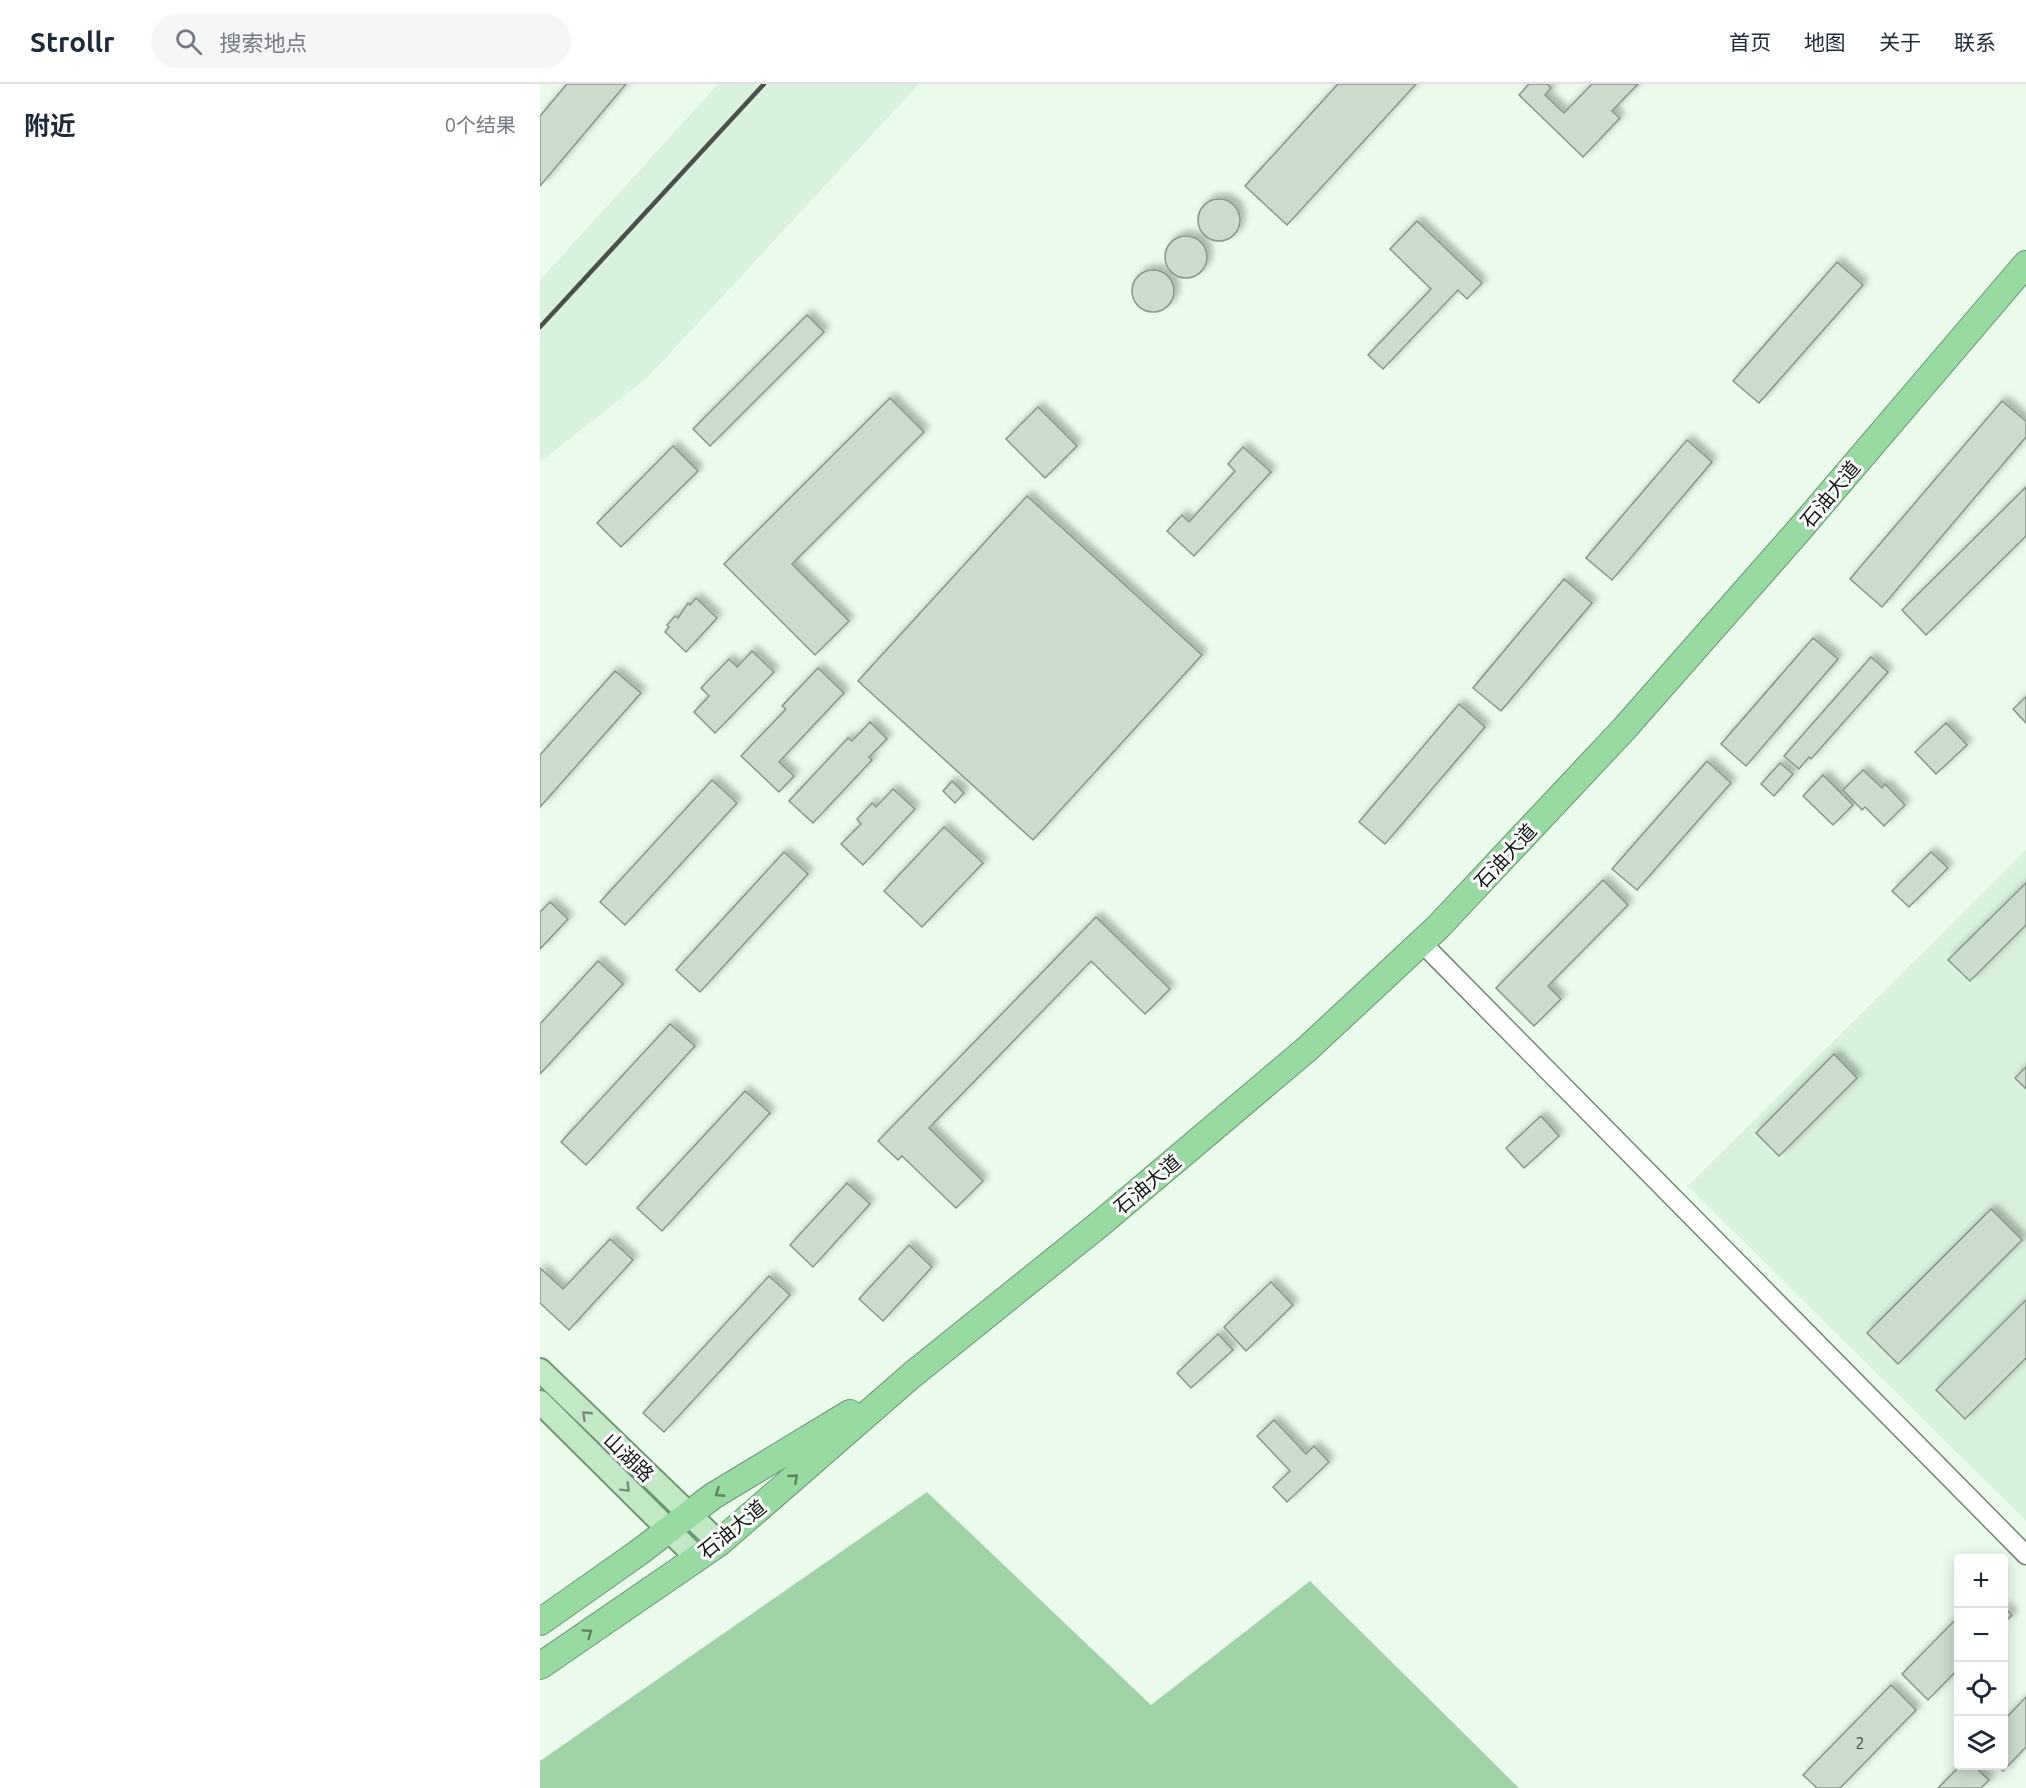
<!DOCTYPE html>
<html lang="zh">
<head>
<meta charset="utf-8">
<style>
	:root { --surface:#fff; --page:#f6f6f7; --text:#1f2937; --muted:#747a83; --line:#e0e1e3 }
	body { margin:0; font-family:Ubuntu,"Noto Sans SC",sans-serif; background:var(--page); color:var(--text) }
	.controls { position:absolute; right:18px; bottom:18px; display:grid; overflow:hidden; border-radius:6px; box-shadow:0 3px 15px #0003 }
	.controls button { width:54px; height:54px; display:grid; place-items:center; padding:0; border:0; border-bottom:2px solid var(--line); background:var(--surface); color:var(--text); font:30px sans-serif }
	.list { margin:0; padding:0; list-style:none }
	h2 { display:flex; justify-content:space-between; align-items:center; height:78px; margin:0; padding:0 24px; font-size:26px }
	h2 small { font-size:20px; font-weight:400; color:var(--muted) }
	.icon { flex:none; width:33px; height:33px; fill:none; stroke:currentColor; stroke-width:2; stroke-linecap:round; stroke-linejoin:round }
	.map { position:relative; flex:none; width:1486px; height:1704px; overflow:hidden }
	header { display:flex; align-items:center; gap:36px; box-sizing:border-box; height:84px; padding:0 30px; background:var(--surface); border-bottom:2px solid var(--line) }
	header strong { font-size:28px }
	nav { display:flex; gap:33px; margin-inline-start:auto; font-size:21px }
	.search { width:420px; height:54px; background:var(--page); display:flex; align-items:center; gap:15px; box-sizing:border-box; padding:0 21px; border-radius:33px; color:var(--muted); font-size:22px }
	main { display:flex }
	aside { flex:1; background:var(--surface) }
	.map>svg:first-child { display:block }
	.built { fill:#daf1dd }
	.green { fill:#a2d2a8 }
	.building { fill:#cbdbcc; stroke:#869688; stroke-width:1.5; filter:url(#shadow) }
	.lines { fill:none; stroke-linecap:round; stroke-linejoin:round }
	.minor-casing { stroke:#758477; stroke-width:21 }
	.major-casing { stroke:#6a9671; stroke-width:26 }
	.highway-casing { stroke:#6a9671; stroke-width:28 }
	.minor { stroke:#fff; stroke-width:18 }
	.major { stroke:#c2e8c7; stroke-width:22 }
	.highway { stroke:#99d9a2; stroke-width:26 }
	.rail { stroke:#49514a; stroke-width:4.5 }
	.oneway { stroke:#748b77 }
	.oneway2 { stroke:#5d8363 }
	.labels { text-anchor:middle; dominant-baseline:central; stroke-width:6; stroke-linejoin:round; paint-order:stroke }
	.number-label { font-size:16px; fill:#424a43 }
	.street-label { font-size:20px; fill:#141a15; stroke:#fff }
</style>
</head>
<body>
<header>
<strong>Strollr</strong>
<div class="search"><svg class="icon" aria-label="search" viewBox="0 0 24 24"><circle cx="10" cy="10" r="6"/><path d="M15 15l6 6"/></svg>搜索地点</div>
<nav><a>首页</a><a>地图</a><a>关于</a><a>联系</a></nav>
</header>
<main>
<aside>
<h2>附近<small>0个结果</small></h2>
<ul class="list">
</ul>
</aside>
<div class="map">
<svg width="1486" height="1704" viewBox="0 0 1486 1704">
	<defs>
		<filter id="shadow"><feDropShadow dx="5" dy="-5" stdDeviation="3" flood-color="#0004"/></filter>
	</defs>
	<rect width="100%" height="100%" fill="#eafbec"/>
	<g class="built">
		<path d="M178,0h201l-272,294 -107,84v-182z"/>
		<path d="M1486,766v671l-338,-335z"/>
	</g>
	<path class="green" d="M387,1408l224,213 159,-124 209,207h-979v-27z"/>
	<g class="building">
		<path d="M27,0h59l-86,102v-70z"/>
		<path d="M798,0h78l-129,141 -42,-39z"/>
		<path d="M989,0h18l4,4 -6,7 19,18 28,-29h46l-26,27 8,7 -37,39 -64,-62z"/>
		<circle cx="679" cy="136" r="21"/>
		<path d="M877,137l65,62 -15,16 -9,-9 -75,79 -15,-14 63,-66 -41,-40z"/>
		<circle cx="646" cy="173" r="21"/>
		<path d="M1297,178l26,23 -104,118 -26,-22z"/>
		<circle cx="613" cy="207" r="21"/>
		<path d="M267,231l17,17 -114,114 -17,-17z"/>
		<path d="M350,314l34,34 -132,132 57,57 -34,34 -91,-91z"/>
		<path d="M1462,317l24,20v16l-144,170 -32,-28z"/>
		<path d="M498,323l39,39 -32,32 -39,-39z"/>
		<path d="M1147,356l25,22 -100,118 -26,-22z"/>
		<path d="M133,362l25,25 -77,76 -24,-24z"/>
		<path d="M703,363l28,25 -77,84 -27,-25 15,-16 7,7 46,-51 -7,-7z"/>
		<path d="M1486,403v49l-100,99 -24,-25z"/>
		<path d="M487,412l175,159 -169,185 -175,-159z"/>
		<path d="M1024,495l28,24 -91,108 -28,-23z"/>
		<path d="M156,514l21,20 -31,34 -21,-20 4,-5 -2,-2 8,-9 3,2 10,-15 2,2z"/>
		<path d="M1273,554l25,21 -92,107 -25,-22z"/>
		<path d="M212,567l22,21 -59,61 -21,-21 15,-16 -8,-8 28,-29 8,8z"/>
		<path d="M1331,573l17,15 -77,87 -2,-2 -10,12 -15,-13z"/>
		<path d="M278,584l26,25 -65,69 15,14 -15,16 -38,-36 45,-47 -4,-3z"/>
		<path d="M75,587l26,22 -101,114v-52z"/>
		<path d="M1486,613v26l-13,-14z"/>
		<path d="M919,620l26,23 -100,117 -26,-22z"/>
		<path d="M330,638l17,17 -18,18 3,3 -59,63 -24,-22 59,-63 4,3z"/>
		<path d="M1406,639l21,22 -31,29 -21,-22z"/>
		<path d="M1167,677l24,22 -94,107 -25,-21z"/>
		<path d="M1240,679l13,11 -19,22 -13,-12z"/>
		<path d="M1323,686l19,18 3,-4 20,21 -21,21 -19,-19 -3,3 -19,-20z"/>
		<path d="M1283,691l30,30 -20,20 -30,-29z"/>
		<path d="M172,696l25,23 -112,122 -25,-23z"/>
		<path d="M412,697l12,12 -9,10 -12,-12z"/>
		<path d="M353,705l22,20 -52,56 -22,-21 20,-20 -4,-5 15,-16 4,4z"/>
		<path d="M404,743l39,36 -61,64 -38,-36z"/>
		<path d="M244,768l24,22 -108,118 -24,-22z"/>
		<path d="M1391,768l17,16 -39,39 -17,-16z"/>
		<path d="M1063,796l25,25 -80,81 13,13 -27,27 -38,-38z"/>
		<path d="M1486,799v42l-56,56 -22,-21z"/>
		<path d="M10,818l18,17 -28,30v-37z"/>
		<path d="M556,833l74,72 -25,25 -54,-53 -162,167 54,53 -27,27 -54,-52 -4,4 -20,-19z"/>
		<path d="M58,877l25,23 -83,90v-50z"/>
		<path d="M130,940l25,22 -109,119 -25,-23z"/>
		<path d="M1294,970l23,24 -78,78 -23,-23z"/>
		<path d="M1486,983v22l-11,-11z"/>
		<path d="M205,1007l25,22 -108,118 -25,-23z"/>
		<path d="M1001,1032l18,20 -35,32 -18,-20z"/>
		<path d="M307,1099l23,21 -57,63 -23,-22z"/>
		<path d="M1451,1125l31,31 -124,124 -31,-31z"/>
		<path d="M70,1155l23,21 -64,70 -29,-27v-35l23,21z"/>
		<path d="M369,1161l23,22 -49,54 -24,-22z"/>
		<path d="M229,1192l21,19 -126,137 -21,-19z"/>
		<path d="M731,1198l22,23 -47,46 -22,-24z"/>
		<path d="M1486,1216v58l-61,61 -29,-29z"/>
		<path d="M678,1250l15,16 -42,38 -14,-15z"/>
		<path d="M734,1336l32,34 8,-8 15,16 -42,40 -14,-15 17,-16 -33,-35z"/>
		<path d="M1464,1523l8,8 -8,8z"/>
		<path d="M1418,1533v52l-30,31 -26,-26z"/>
		<path d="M1351,1601l25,25 -76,78h-23l-14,-13z"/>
		<path d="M1486,1613v50l-23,24 -6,-5h7v-46z"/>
		<path d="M1420,1682h14l15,14 -8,8h-43z"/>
	</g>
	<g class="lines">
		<g class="minor-casing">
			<path id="minor" d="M881,858l605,613"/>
		</g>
		<g class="major-casing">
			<g id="major">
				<path d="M0,1286l179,173"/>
				<path d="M0,1318l157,156"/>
			</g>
		</g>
		<g class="highway-casing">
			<g id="highway">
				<path d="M0,1538l98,-69 75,-57 137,-83"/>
				<path d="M0,1582l179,-123 193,-168 189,-152 206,-174 131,-122 186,-198 176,-200 226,-265"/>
			</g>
		</g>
		<use href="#minor" class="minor"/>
		<use href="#major" class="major"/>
		<use href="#highway" class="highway"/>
		<path class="rail" d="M0,243l224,-243"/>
	</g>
	<defs><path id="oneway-chevron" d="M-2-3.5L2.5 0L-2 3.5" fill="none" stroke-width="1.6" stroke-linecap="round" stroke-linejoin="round" transform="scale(1.5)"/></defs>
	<g class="oneway">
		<use href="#oneway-chevron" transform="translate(46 1331) rotate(-136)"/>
		<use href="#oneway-chevron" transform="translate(86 1404) rotate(45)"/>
	</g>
	<g class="oneway2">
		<use href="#oneway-chevron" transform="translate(254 1394) rotate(-41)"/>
		<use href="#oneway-chevron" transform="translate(179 1409) rotate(147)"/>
		<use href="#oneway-chevron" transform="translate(48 1549) rotate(-35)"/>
	</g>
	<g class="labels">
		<g class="number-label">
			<text x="1320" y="1659">2</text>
		</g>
		<g class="street-label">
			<text transform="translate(1290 410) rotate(-50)">石油大道</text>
			<text transform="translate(965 772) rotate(-47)">石油大道</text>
			<text transform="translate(607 1100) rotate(-40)">石油大道</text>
			<text transform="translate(89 1373) rotate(44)">山湖路</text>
			<text transform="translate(192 1445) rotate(-39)">石油大道</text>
		</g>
	</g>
</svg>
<div class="controls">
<button>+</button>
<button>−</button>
<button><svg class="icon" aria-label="locate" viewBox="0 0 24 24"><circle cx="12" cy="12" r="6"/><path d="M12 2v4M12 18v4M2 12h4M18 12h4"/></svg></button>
<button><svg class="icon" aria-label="layers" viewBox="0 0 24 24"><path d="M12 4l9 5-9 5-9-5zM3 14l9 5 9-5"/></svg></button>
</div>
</div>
</main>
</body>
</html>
